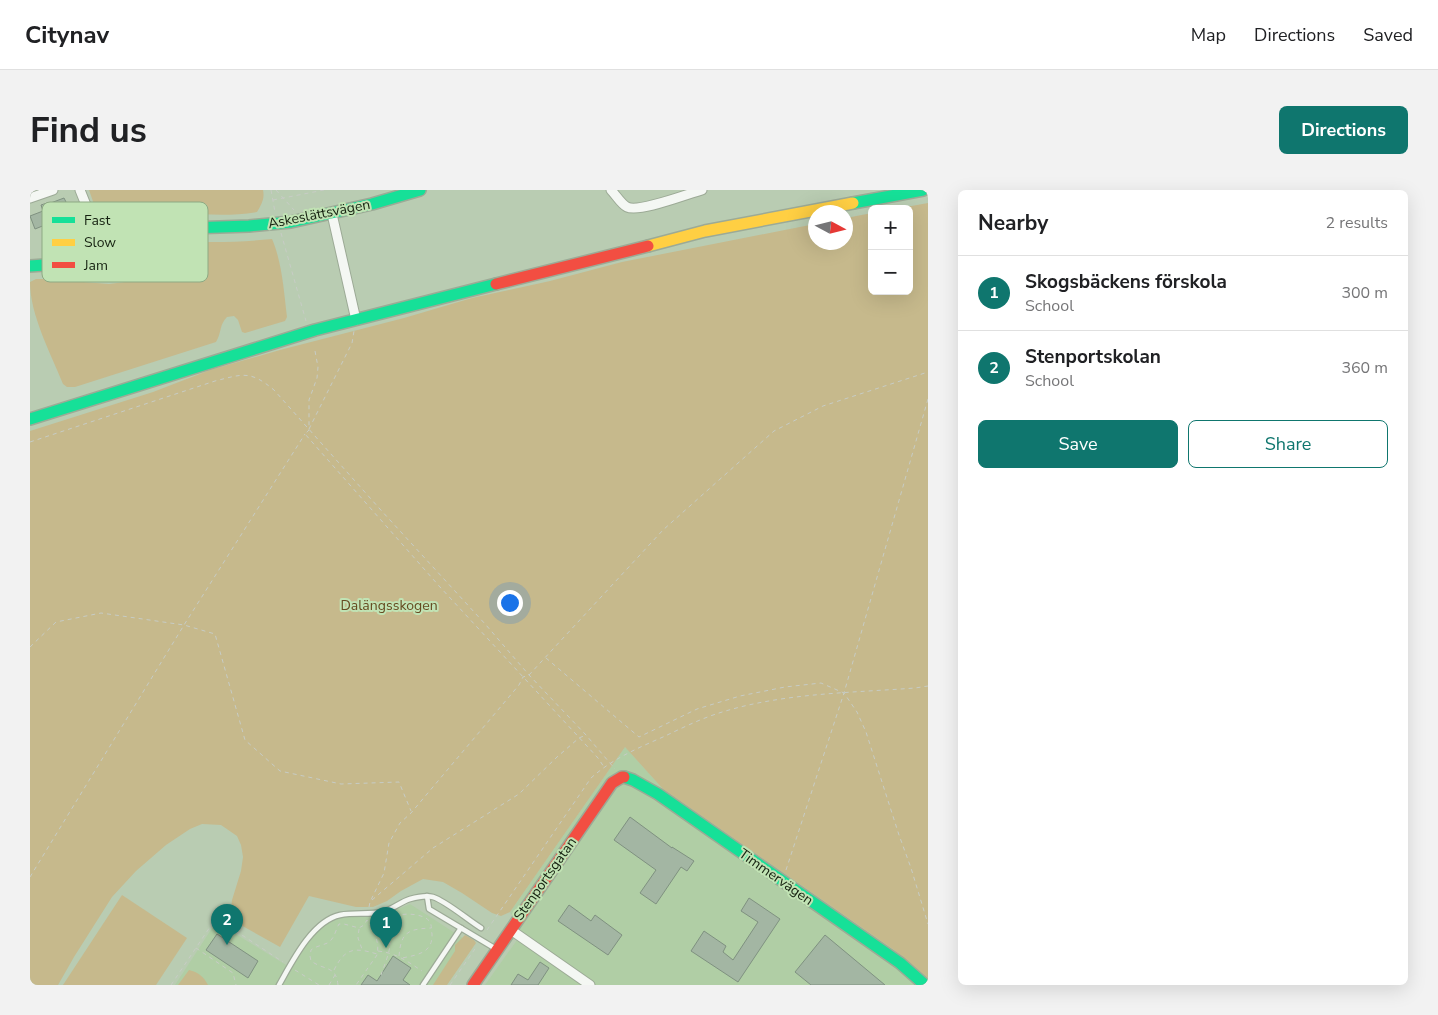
<!DOCTYPE html>
<html lang="en">
<head>
<meta charset="utf-8">
<style>
	:root { --surface:#fff; --page:#f2f2f2; --text:#202124; --muted:#757577; --line:#e0e0e0; --accent:#0f766e }
	body { margin:0; font-family:"Nunito Sans",sans-serif; background:var(--page); color:var(--text) }
	.controls { position:absolute; right:15px; top:15px; display:grid; overflow:hidden; border-radius:8px; box-shadow:0 5px 20px #0002 }
	.controls button { width:45px; height:45px; display:grid; place-items:center; padding:0; border:0; border-bottom:1px solid var(--line); background:var(--surface); color:var(--text); font:25px sans-serif }
	.compass { position:absolute; left:778px; top:15px; width:45px; height:45px; border-radius:50%; background:var(--surface); box-shadow:0 5px 20px #0002; rotate:97deg }
	.you { position:absolute; left:479px; top:412px; width:18px; height:18px; margin:-12px; border:4px solid #fff; border-radius:50%; background:#1a73e8; box-shadow:0 0 0 8px #1a73e833 }
	.badge { display:grid; place-items:center; width:32px; height:32px; border-radius:50%; background:var(--accent); color:#fff; font-size:16px; font-weight:700 }
	.pin { position:absolute; translate:-50% -41px; filter:drop-shadow(0 1px 2px #0008) }
	.pin::after { content:''; position:absolute; top:26px; width:18px; height:15px; background:inherit; clip-path:polygon(0 0,100% 0,50% 100%) }
	.list { margin:0; padding:0; list-style:none }
	h2 { display:flex; justify-content:space-between; align-items:center; height:65px; margin:0; padding:0 20px; font-size:21px }
	h2 small { font-size:16px; font-weight:400; color:var(--muted) }
	.list li { display:grid; grid-template-columns:32px 1fr auto; gap:15px; align-items:center; box-sizing:border-box; height:75px; padding:0 20px; border-top:1px solid var(--line) }
	.list b { display:block; font-size:19px; white-space:nowrap }
	.list p { margin:0; font-size:16px; white-space:nowrap; color:var(--muted) }
	.list em { font-size:16px; font-style:normal; color:var(--muted) }
	.actions { display:flex; gap:10px; padding:15px 20px }
	.actions a { flex:1; padding:11px 0; border:1px solid var(--accent); border-radius:8px; text-align:center; font-size:18px; color:var(--accent) }
	.actions .main { background:var(--accent); color:#fff }
	.map { position:relative; flex:none; width:898px; height:795px; overflow:hidden; border-radius:8px }
	header { display:flex; align-items:center; gap:30px; box-sizing:border-box; height:70px; padding:0 25px; background:var(--surface); border-bottom:1px solid var(--line) }
	header strong { font-size:24px }
	nav { display:flex; gap:28px; margin-inline-start:auto; font-size:18px }
	.intro { display:flex; align-items:center; justify-content:space-between; box-sizing:border-box; height:120px; padding:0 30px }
	h1 { margin:0; font-size:35px }
	.button { padding:12px 22px; border-radius:8px; background:var(--accent); color:#fff; font-size:18px; font-weight:700 }
	main { display:flex; gap:30px; padding:0 30px }
	aside { flex:1; background:var(--surface); border-radius:8px; box-shadow:0 5px 20px #0002 }
	.map>svg:first-child { display:block }
	.built { fill:#b0cea5 }
	.green { fill:#c6b98c }
	.building { fill:#a3b6a3; stroke:#7f9180 }
	.lines { fill:none; stroke-linecap:round; stroke-linejoin:round }
	.lane-casing { stroke:#9caa96; stroke-width:7 }
	.street-casing { stroke:#9caa96; stroke-width:11 }
	.fast-casing { stroke:#9caa96; stroke-width:14 }
	.slow-casing { stroke:#9caa96; stroke-width:14 }
	.jam-casing { stroke:#9caa96; stroke-width:14 }
	.path { stroke:#c7ccc5; stroke-width:1; stroke-dasharray:4 4; stroke-linecap:butt }
	.lane { stroke:#f4f7f3; stroke-width:4.5 }
	.street { stroke:#f4f7f3; stroke-width:9 }
	.fast { stroke:#16e098; stroke-width:11 }
	.slow { stroke:#ffcf43; stroke-width:11 }
	.jam { stroke:#f24e42; stroke-width:11 }
	.labels { text-anchor:middle; dominant-baseline:central; stroke-width:4; stroke-linejoin:round; paint-order:stroke }
	.street-label { font-size:14px; fill:#152110; stroke:#c1e3b4 }
	.park-label { font-size:14px; fill:#664b21; stroke:#c1e3b4 }
	.key { fill:#c1e3b4; stroke:#8da983; stroke-width:1 }
	.key-label { font-size:14px; fill:#152110 }
</style>
</head>
<body>
<header>
<strong>Citynav</strong>
<nav><a>Map</a><a>Directions</a><a>Saved</a></nav>
</header>
<div class="intro"><h1>Find us</h1><a class="button">Directions</a></div>
<main>
<div class="map">
<svg width="898" height="795" viewBox="0 0 898 795">
	<rect width="100%" height="100%" fill="#b9ccb2"/>
	<g class="built">
		<path d="M595,557l38,42 231,161 34,28v7h-443l37,-52 -12,-21z"/>
		<path d="M380,714l62,40 -28,41h-269l41,-63 75,46 20,-29 10,-11 12,-8 11,-3h14l26,-2z"/>
	</g>
	<g class="green">
		<path d="M59,0h174c2,9 -2,15 -6,22 -32,6 -65,0 -97,3 -15,2 -31,6 -46,10 -16,-1 -20,-22 -25,-35z"/>
		<path d="M898,13v775l-34,-28 -231,-161 -38,-42 -115,165 -9,4 -9,-3 -30,-20 -19,-11 -20,-3 -22,12 -14,10 -14,6h-17l-47,-11 -29,51 -50,-28 2,-19 9,-29 2,-14 -2,-12 -4,-9 -16,-11 -19,-1 -12,5 -24,16 -30,26 -24,26 -38,60 -16,28h-28v-554l123,-39 57,-22 70,-20 124,-32 68,-20 78,-17 72,-19 193,-38 1,18h30v-24l26,-5v78h37v-82h-14z"/>
		<path d="M242,49c10,23 12,53 15,78l-2,4 -40,12 -3,-1 -4,-12 -4,-4 -7,1c-8,8 -5,15 -11,25l-141,45h-8l-4,-3c-12,-30 -33,-69 -33,-102l6,-3h9l64,5 16,-2 6,-2 2,-6 -3,-23c12,-13 65,-8 83,-9 20,0 39,-1 59,-3z"/>
		<path d="M92,705l65,43 -31,47h-93z"/>
		<path d="M435,745l9,5 2,3 -29,42h-14l22,-34v-6z"/>
		<path d="M159,780c9,2 15,7 19,15h-30z"/>
	</g>
	<g class="building">
		<path d="M34,8l6,12 -22,9 2,4 -15,6 -5,-13 13,-5 -2,-6 6,-2 1,1z"/>
		<path d="M600,627l42,31v-1l22,14 -7,10 -6,-4 -25,37 -16,-11 16,-23 -42,-30z"/>
		<path d="M719,708l31,21 -42,63 -47,-31 13,-20 22,15 -3,6 10,8 25,-38 -17,-11z"/>
		<path d="M539,715l22,16 4,-6 27,20 -14,20 -50,-34z"/>
		<path d="M187,744l41,27 -10,17 -42,-28z"/>
		<path d="M795,745l60,50h-74l-16,-13z"/>
		<path d="M363,766l18,12 -8,12 7,5h-49l7,-10 9,6z"/>
		<path d="M510,772l9,6 -11,17h-27l7,-11 10,6z"/>
	</g>
	<g class="lines">
		<g class="lane-casing">
			<g id="lane">
				<path d="M397,706l2,13 67,40"/>
				<path d="M249,795c13,-23 33,-64 61,-70 14,-3 29,0 42,-3 10,-2 18,-10 28,-13 7,-2 16,-4 23,-2 13,4 35,23 48,31"/>
				<path d="M393,795l38,-57"/>
			</g>
		</g>
		<g class="street-casing">
			<g id="street">
				<path d="M50,0l18,45 2,11"/>
				<path d="M581,0c5,5 10,14 16,17 12,6 60,-13 75,-17"/>
				<path d="M0,8l23,-8"/>
				<path d="M302,24l24,106"/>
				<path d="M481,740l79,55"/>
			</g>
		</g>
		<g class="fast-casing">
			<g id="fast">
				<path d="M823,13l70,-13"/>
				<path d="M0,76l28,-2 19,-4 17,-8 6,-6 31,-11 30,-6 88,-3 42,-4 81,-18 48,-14"/>
				<path d="M0,229l285,-89 181,-46"/>
				<path d="M594,587l9,3 25,14 242,169 25,22"/>
			</g>
		</g>
		<g class="slow-casing">
			<path id="slow" d="M618,56l57,-15 148,-28"/>
		</g>
		<g class="jam-casing">
			<g id="jam">
				<path d="M466,94l152,-38"/>
				<path d="M443,795l139,-202 10,-6h2"/>
			</g>
		</g>
		<g class="path">
			<path d="M241,0l4,22"/>
			<path d="M246,0l18,20"/>
			<path d="M243,10l51,-10"/>
			<path d="M251,43l25,88"/>
			<path d="M285,161l3,16 -1,11 -8,22v30l-4,4 135,153 158,171 6,9"/>
			<path d="M279,239l43,-86 2,-12"/>
			<path d="M0,252l185,-61c28,-7 35,-11 59,9l105,118 107,117 43,50 57,60 29,34"/>
			<path d="M0,457l26,-25 45,-9 83,12 31,9 30,106 35,31 61,13 58,-2 12,29"/>
			<path d="M516,468l93,79 58,-28 43,-13 45,-9 36,-4 23,10 13,19 9,20 33,103 12,33 17,56"/>
			<path d="M756,680l58,-177 84,-294"/>
			<path d="M0,687l154,-252 121,-191"/>
			<path d="M342,710l61,-52 86,-54 38,-37 22,-19 7,-3"/>
			<path d="M339,717l1,-5 14,-29 5,-30 11,-20 11,-10 108,-128 4,-8 6,-2 134,-145 111,-99 49,-25 105,-34"/>
			<path d="M329,739l-1,9 4,11"/>
			<path d="M457,740l104,-152c21,-19 47,-30 72,-41 17,-8 35,-17 53,-23 63,-21 133,-21 199,-26l13,-2"/>
			<path d="M166,758l37,25 3,12"/>
			<path d="M348,761c18,2 29,10 44,20"/>
			<path d="M369,766c2,-24 9,-27 32,-28"/>
			<path d="M265,780l24,15"/>
			<path d="M304,780c11,-22 20,-23 43,-16"/>
			<path d="M351,785c3,-9 8,-20 9,-30 0,-6 -6,-17 -2,-23 5,-11 36,-10 42,0 2,4 1,8 2,12 1,19 -15,21 -30,24"/>
			<path d="M141,795l45,-67 67,44"/>
			<path d="M299,795l6,-10"/>
			<path d="M308,795c-2,-20 -13,-14 -27,-24l-1,-5 1,-6c6,-5 17,-5 20,-10 4,-4 5,-11 8,-16h5l15,4 5,-3 3,-5c7,10 13,23 10,35l-21,30"/>
			<path d="M420,795l27,-39"/>
		</g>
		<use href="#lane" class="lane"/>
		<use href="#street" class="street"/>
		<use href="#fast" class="fast"/>
		<use href="#slow" class="slow"/>
		<use href="#jam" class="jam"/>
	</g>
	<g class="labels">
		<g class="street-label">
			<text transform="translate(289 24) rotate(-11)">Askeslättsvägen</text>
			<text transform="translate(746 687) rotate(35)">Timmervägen</text>
			<text transform="translate(515 689) rotate(-55)">Stenportsgatan</text>
		</g>
		<g class="park-label">
			<text x="359" y="415">Dalängsskogen</text>
		</g>
	</g>
	<rect x="12" y="12" width="166" height="80" rx="8" class="key"/>
	<rect x="22" y="27" width="23" height="6" fill="#16e098"/>
	<rect x="22" y="49" width="23" height="7" fill="#ffcf43"/>
	<rect x="22" y="72" width="23" height="6" fill="#f24e42"/>
	<g class="key-label">
		<text x="54" y="35">Fast</text>
		<text x="54" y="57">Slow</text>
		<text x="54" y="80">Jam</text>
	</g>
</svg>
<div class="controls">
<button>+</button>
<button>−</button>
</div>
<svg class="compass" viewBox="-18 -18 36 36"><path d="M0-13l5 13h-10z" fill="#e53935"/><path d="M0 13l5-13h-10z" fill="#757577"/></svg>
<div class="you"></div>
<div class="pin badge" style="left:356px;top:758px">1</div>
<div class="pin badge" style="left:197px;top:755px">2</div>
</div>
<aside>
<h2>Nearby<small>2 results</small></h2>
<ul class="list">
<li><span class="badge">1</span><div><b>Skogsbäckens förskola</b><p>School</p></div><em>300 m</em></li>
<li><span class="badge">2</span><div><b>Stenportskolan</b><p>School</p></div><em>360 m</em></li>
</ul>
<div class="actions"><a class="main">Save</a><a>Share</a></div>
</aside>
</main>
</body>
</html>
